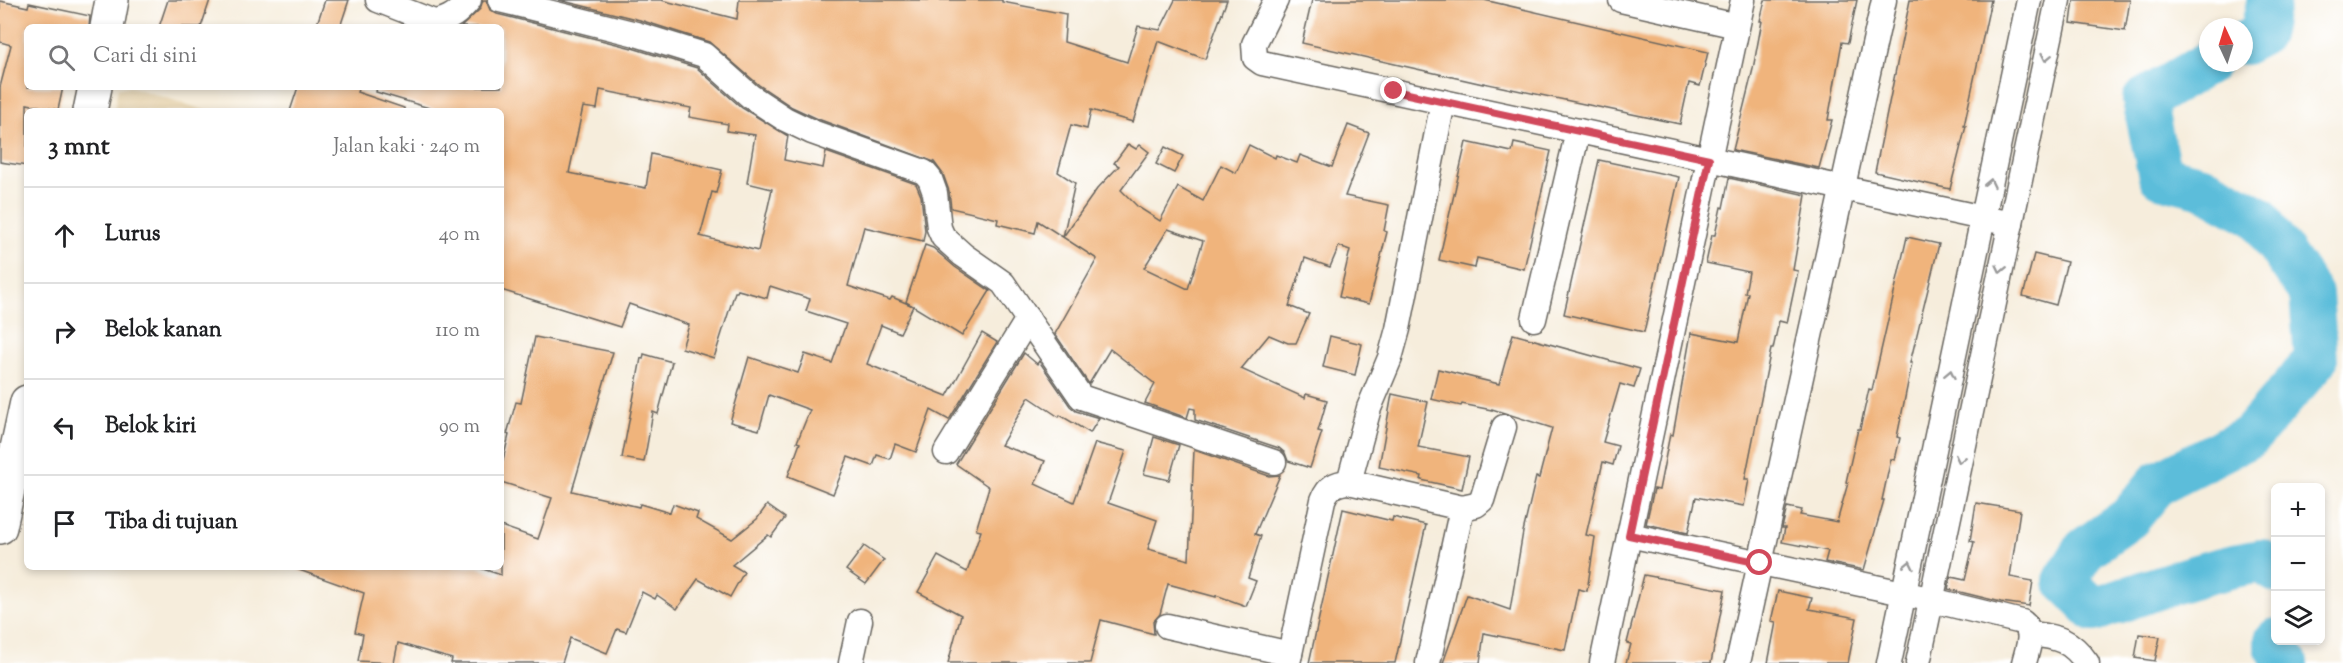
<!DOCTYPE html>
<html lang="id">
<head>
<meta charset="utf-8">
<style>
	:root { --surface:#fff; --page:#f6f6f6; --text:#202124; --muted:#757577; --line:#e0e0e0 }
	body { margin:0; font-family:"Sorts Mill Goudy",serif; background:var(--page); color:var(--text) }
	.controls { position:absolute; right:18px; bottom:18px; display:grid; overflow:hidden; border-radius:9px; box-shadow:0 3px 9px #0003 }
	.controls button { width:54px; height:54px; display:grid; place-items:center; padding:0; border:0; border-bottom:2px solid var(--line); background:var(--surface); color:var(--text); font:30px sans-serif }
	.compass { position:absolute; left:2199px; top:18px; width:54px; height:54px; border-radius:50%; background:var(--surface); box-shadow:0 3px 9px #0003; rotate:356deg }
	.stop { position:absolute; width:18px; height:18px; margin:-14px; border:4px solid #d1495b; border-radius:50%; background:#fff }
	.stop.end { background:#d1495b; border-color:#fff; box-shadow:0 2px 6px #0008 }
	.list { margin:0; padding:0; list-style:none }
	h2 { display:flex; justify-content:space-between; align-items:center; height:78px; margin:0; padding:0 24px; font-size:26px }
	h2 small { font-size:20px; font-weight:400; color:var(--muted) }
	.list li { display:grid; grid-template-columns:39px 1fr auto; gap:18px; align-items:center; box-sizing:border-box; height:96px; padding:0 24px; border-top:2px solid var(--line) }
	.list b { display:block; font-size:22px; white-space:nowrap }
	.list em { font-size:20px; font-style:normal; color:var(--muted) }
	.icon { flex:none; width:33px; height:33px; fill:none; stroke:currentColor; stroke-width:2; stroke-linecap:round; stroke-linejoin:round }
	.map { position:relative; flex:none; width:2343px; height:663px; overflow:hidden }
	.search { position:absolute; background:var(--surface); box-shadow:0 3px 9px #0003; left:24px; top:24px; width:480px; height:66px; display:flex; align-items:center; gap:15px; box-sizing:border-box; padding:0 21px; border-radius:9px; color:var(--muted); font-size:22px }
	.panel { position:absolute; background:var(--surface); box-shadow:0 3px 9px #0003; left:24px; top:108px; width:480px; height:462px; border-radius:9px }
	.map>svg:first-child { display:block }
	.built { fill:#e9d9ba }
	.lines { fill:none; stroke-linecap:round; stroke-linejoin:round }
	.river { stroke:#5cbdda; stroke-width:44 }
	.building { fill:#f0b47c; fill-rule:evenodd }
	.minor-casing { stroke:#68655f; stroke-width:27 }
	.primary-casing { stroke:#68655f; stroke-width:36 }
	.minor { stroke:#fff; stroke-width:24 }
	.primary { stroke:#fff; stroke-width:33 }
	.oneway { stroke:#999 }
	.route { stroke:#d1495b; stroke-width:8 }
</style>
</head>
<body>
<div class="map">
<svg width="2343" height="663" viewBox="0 0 2343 663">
	<rect width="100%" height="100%" fill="#fff"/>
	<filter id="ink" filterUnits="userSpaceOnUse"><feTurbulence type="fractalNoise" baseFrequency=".0167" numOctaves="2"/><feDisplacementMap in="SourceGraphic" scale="12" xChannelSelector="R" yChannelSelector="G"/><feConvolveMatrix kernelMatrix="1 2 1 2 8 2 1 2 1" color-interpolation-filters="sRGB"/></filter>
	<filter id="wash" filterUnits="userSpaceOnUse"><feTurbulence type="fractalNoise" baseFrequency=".008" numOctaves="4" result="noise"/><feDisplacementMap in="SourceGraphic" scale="24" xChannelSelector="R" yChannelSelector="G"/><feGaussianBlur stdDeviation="1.35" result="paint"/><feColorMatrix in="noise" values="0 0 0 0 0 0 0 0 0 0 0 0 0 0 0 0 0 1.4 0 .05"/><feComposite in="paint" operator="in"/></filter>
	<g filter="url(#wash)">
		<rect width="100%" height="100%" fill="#f6eddc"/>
		<path class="built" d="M118,87h14l75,24h-93z"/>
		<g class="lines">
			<g class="river">
				<path d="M2244,43l17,-9 8,-34"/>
				<path d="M2208,63l-64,37 16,76 43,11 55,30 53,77 5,66 -66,76 -92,47 -29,35 -44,31 -20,32 29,29c55,-19 110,-40 167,-49l15,10"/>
				<path d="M2276,640v6l10,17"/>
			</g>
		</g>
		<g id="blocks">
			<g class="building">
				<path d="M168,0h42l-9,27h-42z"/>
				<path d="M325,0h24l-9,27h-24z"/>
				<path d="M483,0h3l4,10 7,4 135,34 65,20 45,40 46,28 -4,24 39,8 3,-16 90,32 5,12 4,35 -2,10 -59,-14 -16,59 42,14 2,-3 21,9 -13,27 -19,-8 -14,39 80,32 35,-63 15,9 -48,78 -18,-10 -15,42 -21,-8 -5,15 -13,-4 -4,11 -25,-9 -15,37 -45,-18 12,-33 -3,-1 13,-32 -41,-15 -10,35 -29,-8 19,-65 49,16 7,-19 27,9 14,-39 -40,-13 4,-12 -40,-13 -3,12 -29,-8 -1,2h-2l-21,66 -32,-10 7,-23 -60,-21 -9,23 -119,-37v-179h-62l-63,-19 1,-5h124v-60h-40l19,-18zM600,90l91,18 -2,9 39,7 -1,7 28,4 -8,48 25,6 -14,62 -58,-15 12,-44 4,1 6,-23 -71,-16 -5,34 -77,-15 14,-66 14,2z"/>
				<path d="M559,0h102l76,19 2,-19h263v2l64,12 -2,28 63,20 11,-36 22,4 15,-30h52l-22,59 -47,-18 -25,81 -42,-12 -4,19 -16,-4 -13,47 17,11 -12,54 34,-48 22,-23 -5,-3 14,-19 8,5 4,-4 9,7 -28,38 17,17 22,14 18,-34 25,14 18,-36 15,8 13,-28 26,13 1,-3 21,8 3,-8 32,12 16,-42 21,8 -24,63 44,9 -5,26 3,1 -18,72 -30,-7 11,-47 -11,-4 -9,21 -25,-9 -16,48 20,8 -13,29h-8l-19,-8 -28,34 64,29 1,-4 21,6 -9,31 4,1 -12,36 -22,-7 -3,-8 -6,-5 -84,-28v-11l-5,-1 -3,10 -42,-15 10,-19 -45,-35 -21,35 -34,-50 42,-75 -59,-38 -3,12 -38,-9 1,-5 -47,-11 -2,-17 -6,-17 -9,-12 -116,-43 -26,-12 -33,-22 -50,-43 -69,-22zM1168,229l35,12 -15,48 -44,-21z"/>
				<path d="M1312,0h172l224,52 -8,34 -11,-3 -9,41 -197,-41v1l-181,-41z"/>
				<path d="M1765,0h92l-9,43 -6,-1 -14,78h4l-13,48 -86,-18 20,-81 9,-48h-2z"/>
				<path d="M1910,0h81l-27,126h2l-16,63 -75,-17z"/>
				<path d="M2074,0h56l-5,31 -54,-8z"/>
				<path d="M0,1l28,6 1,-4 61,13 -1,11h-62v60h36l-5,23 -31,-6v62l-27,-4v-75l11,-42 -11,-3z"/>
				<path d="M298,87h61l-2,5 47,16v3h-114z"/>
				<path d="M1466,142l46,10 2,-9 37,8 -27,118 -47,-11 -2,10 -36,-8z"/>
				<path d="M1165,147l18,9 -9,17 -18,-9z"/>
				<path d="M1599,160l80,17 -35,155 -80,-18z"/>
				<path d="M1729,178l77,17 -13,75 5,1 -11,52 -8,-2 -6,28h-2l-26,130h4l-5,27 -48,-9 -8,36 -42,-9 8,-35 5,1 11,-56 3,1 18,-102 47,9 10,-49h-3l4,-21 -43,-9 6,-28h3l6,-28 2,1z"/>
				<path d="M1907,237l32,7 -29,119h2l-15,74 3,1 -5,22 -4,-1 -9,41h2l-20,70 -39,-8 3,-11 -46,-9 3,-14h-3l5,-21 15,3 -2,5 37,7 11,-39 -2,-1 12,-53h2l9,-40 3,1z"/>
				<path d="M925,245l8,3 22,19 35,24 -28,45 -56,-34z"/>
				<path d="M2034,254l33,8 -11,43 -33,-9z"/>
				<path d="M1513,334l127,35 -6,19 -14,-4 -17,58 15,4 -5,19 -10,-3 -17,73 9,2 -8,54 -9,-2 -13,61 -81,-17 -4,30h-37l24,-68 43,15 13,-78 13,-55 3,1 13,-50 -60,-19v1l-30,-6 -1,2 -30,-7 7,-30 61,15z"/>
				<path d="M1330,336l32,8 -7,31 -32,-8z"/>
				<path d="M535,337l78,15 -41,139 67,16 1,-3 30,9 3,-9 25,9 -2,6 36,20 25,-20 10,-14 18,13 -14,19 -3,-2 -36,30 12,7 -14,25 -32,-18 -21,30 -20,-14 -2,4 -13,-7 -16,40 -9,-3 -10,24 -37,-15 -8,25h-111l1,-4 -54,-16 -4,20 -36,-2 5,-27 -8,-2 9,-39 -65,-23v-3h178l24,8v-49l37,13 14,-41 -51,-16v-14l8,-33 -2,-1 9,-32 5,1z"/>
				<path d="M1024,353l13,11 2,-3 31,45 6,5 23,7 -9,15 -30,-18 -1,2 -30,-20 -28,48 44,16 -10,23 39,18 21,-59 31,8 -18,52 49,17 -9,29 41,11 5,-110 75,26 11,-1 -25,59 6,2 -13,42 8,3 -10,25 -30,-11v2l-48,-13 -8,30 -7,8 1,12 -53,-14 -11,43h-142l13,-48 -43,-23 20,-36 29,16 14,-41 -5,-1 13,-43 -33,-23z"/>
				<path d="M644,354l28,8 -14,52 -5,-2 -9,50 -22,-4 19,-100 2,1z"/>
				<path d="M1392,394l36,8 -10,45 51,10 -7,32 -41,-9 1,-4 -43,-9z"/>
				<path d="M1154,437l25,8 -10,35 -25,-6z"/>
				<path d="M1976,503l44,7 -10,67 23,4 -4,25 -28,-4 -53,-13 3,-12 14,3 9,-38 -4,-1z"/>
				<path d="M1343,509l49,12 1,-4 33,8 -31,138h-86z"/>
				<path d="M864,546l20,14 -18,24 -20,-14z"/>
				<path d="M1644,575l81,15 -14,73h-85l5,-19 -4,-1z"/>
				<path d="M1778,591l34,7 -3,11 48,9 -9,45h-80l8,-41 -5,-1z"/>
				<path d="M2139,634l21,3 -5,24 -20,-3z"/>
			</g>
		</g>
	</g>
	<g filter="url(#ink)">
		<use href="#blocks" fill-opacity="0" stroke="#68655f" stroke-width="1.5"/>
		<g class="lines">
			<g class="minor-casing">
				<g id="minor">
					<path d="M378,0l56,22c16,-2 25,-10 35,-22"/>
					<path d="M500,0l136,34 68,21 46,41 35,23 27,13 112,40 6,7 5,14 4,35 4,9 20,18 40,28 78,114 193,65"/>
					<path d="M1276,0l-22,44 1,14 7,5 749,161"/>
					<path d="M1621,0l116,26"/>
					<path d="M1534,319l44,-188"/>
					<path d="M946,452l82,-133"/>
					<path d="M1349,482l20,-74 21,-50 8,-29 45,-227"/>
					<path d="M1629,535l274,58 119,29c14,10 5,27 2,41"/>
					<path d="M1167,626l123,28"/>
					<path d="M2031,634c27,3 40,6 56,29"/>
					<path d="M851,663l9,-42"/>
					<path d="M1288,663l35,-163c5,-13 12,-17 26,-18l113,26"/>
					<path d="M1428,663l34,-155 14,-3 6,-5 22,-73"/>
					<path d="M1602,663l141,-663"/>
					<path d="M1738,663l146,-663"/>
					<path d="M1889,663l140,-663"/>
					<path d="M1918,663l140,-663"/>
				</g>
			</g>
			<g class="primary-casing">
				<g id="primary">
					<path d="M107,27l5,-27"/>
					<path d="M90,111l5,-24"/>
					<path d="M0,527l27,-125"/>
				</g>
			</g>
			<use href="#minor" class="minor"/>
			<use href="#primary" class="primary"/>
		</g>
		<defs><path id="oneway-chevron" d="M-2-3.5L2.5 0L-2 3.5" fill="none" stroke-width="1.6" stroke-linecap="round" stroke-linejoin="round" transform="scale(1.5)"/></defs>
		<g class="oneway">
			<use href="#oneway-chevron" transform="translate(2046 57) rotate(102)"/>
			<use href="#oneway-chevron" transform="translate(1990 183) rotate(-78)"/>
			<use href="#oneway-chevron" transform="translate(2001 269) rotate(102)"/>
			<use href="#oneway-chevron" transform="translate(1950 374) rotate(-78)"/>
			<use href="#oneway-chevron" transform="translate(1960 459) rotate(102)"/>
			<use href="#oneway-chevron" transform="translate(1909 565) rotate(-78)"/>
		</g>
	</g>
	<g class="lines" filter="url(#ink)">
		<path class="route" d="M1394,91l315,68 -80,376 131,28"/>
	</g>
</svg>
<div class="controls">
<button>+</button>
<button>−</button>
<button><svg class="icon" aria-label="layers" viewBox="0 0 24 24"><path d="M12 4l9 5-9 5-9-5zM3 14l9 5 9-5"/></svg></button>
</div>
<svg class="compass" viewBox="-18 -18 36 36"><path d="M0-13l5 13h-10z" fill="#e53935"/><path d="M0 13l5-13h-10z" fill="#757577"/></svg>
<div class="stop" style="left:1760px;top:563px"></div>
<div class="stop end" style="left:1394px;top:91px"></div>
<div class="search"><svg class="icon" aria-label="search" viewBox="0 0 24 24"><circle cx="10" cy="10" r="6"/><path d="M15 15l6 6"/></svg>Cari di sini</div>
<section class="panel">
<h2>3 mnt<small>Jalan kaki · 240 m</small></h2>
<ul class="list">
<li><svg class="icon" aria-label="ahead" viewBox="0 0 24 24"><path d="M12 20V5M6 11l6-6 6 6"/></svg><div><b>Lurus</b></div><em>40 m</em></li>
<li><svg class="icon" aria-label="right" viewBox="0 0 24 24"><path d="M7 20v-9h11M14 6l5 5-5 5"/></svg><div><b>Belok kanan</b></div><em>110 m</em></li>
<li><svg class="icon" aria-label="left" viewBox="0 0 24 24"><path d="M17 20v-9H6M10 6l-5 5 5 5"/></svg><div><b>Belok kiri</b></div><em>90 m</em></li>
<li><svg class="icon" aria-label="arrive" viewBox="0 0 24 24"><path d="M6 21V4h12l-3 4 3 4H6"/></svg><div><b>Tiba di tujuan</b></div></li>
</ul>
</section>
</div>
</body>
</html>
